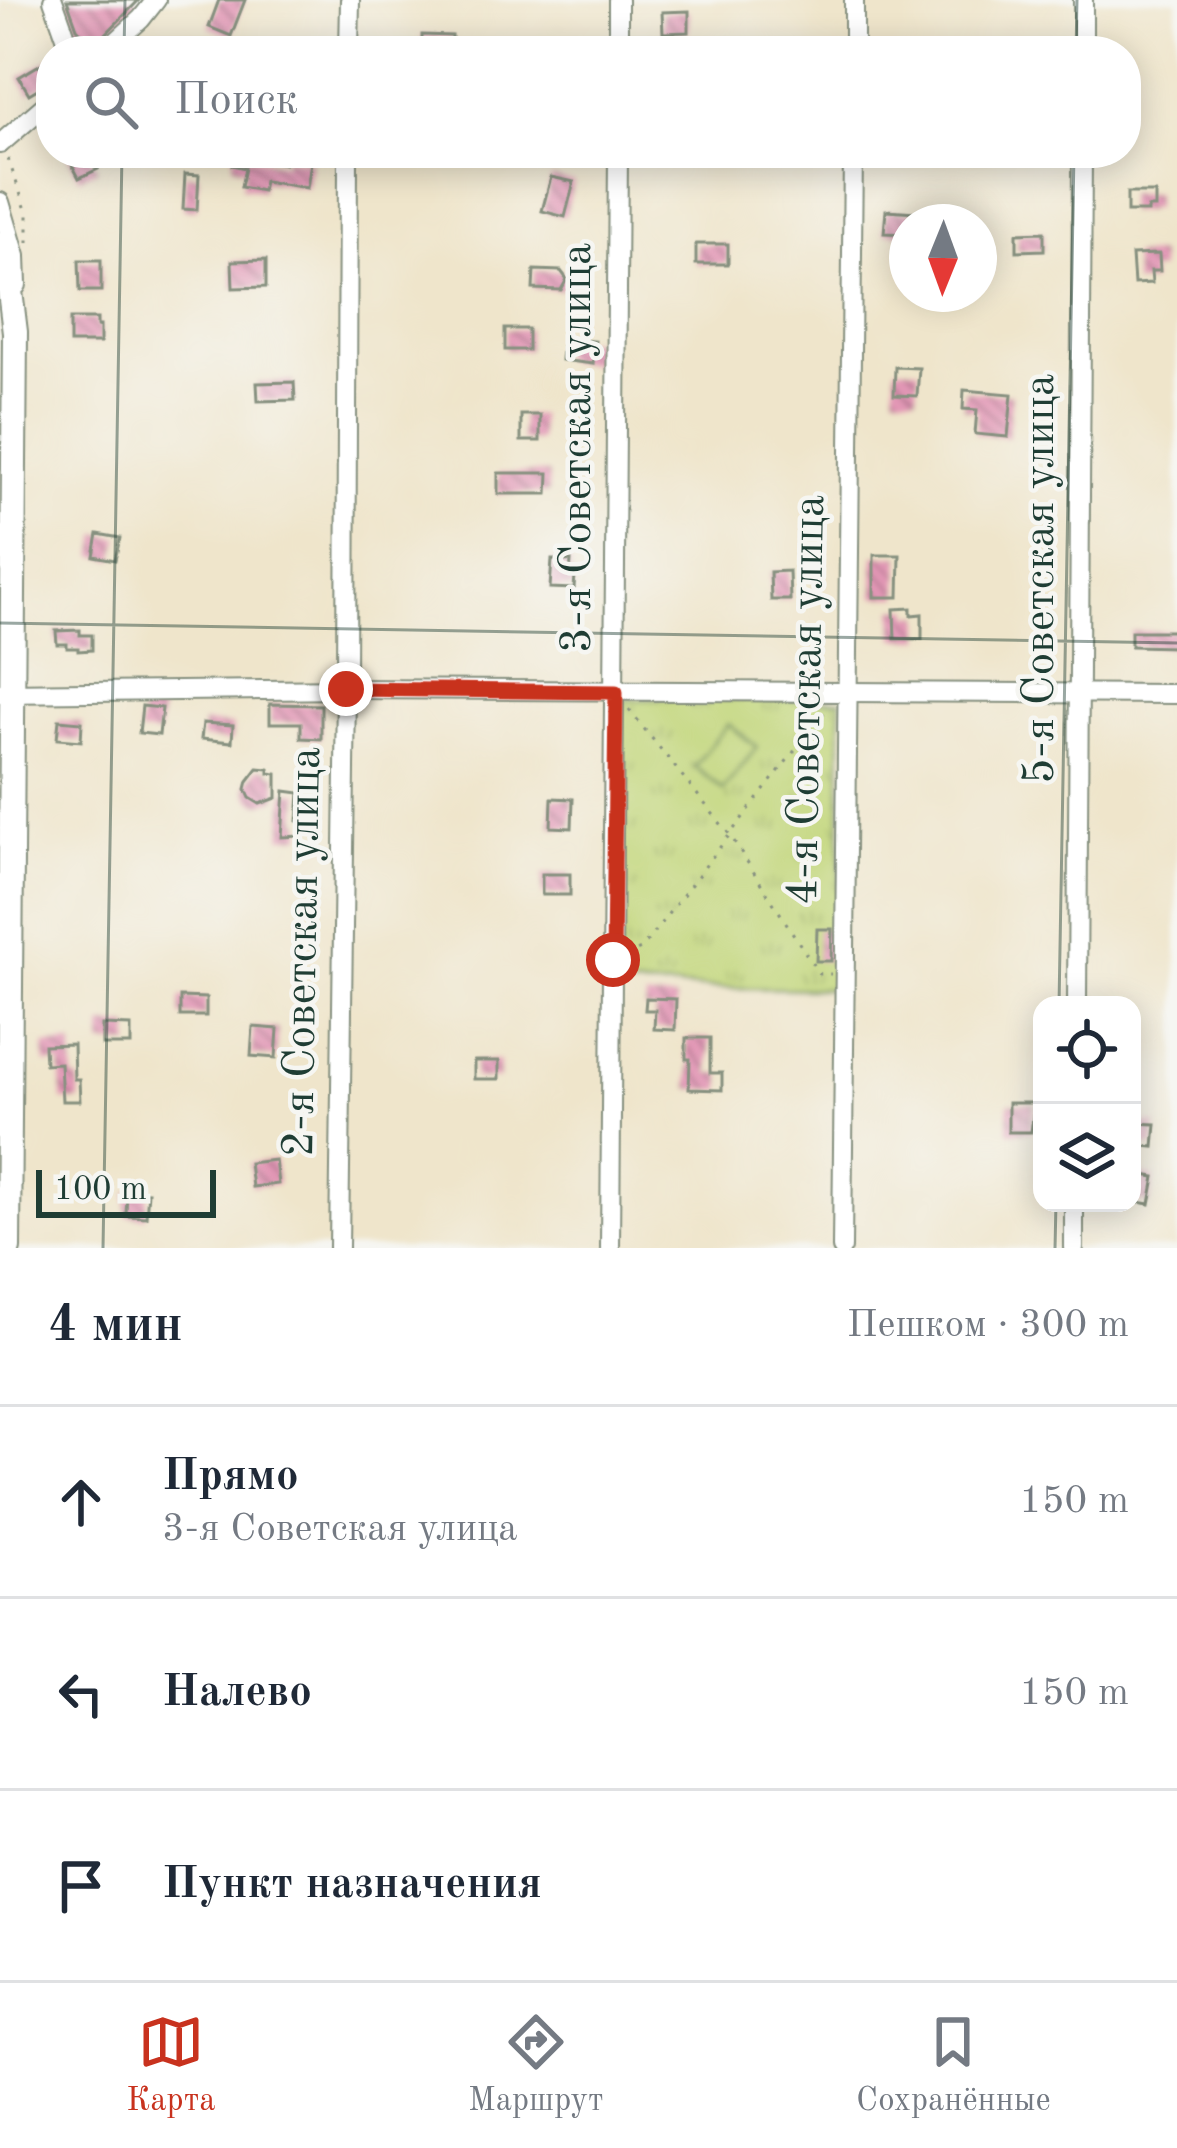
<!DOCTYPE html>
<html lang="ru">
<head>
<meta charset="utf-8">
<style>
	:root { --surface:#fff; --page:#f6f6f7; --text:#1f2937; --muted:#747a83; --line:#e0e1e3; --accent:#c8321e }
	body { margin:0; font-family:"Old Standard TT",serif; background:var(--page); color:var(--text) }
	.controls { position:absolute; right:36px; bottom:36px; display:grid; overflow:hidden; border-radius:24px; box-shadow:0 6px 30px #0003 }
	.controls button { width:108px; height:108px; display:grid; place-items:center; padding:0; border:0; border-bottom:3px solid var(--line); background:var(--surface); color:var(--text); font:60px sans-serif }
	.compass { position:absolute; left:889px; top:204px; width:108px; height:108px; border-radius:50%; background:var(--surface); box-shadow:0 6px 30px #0003; rotate:181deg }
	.scale { position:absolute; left:36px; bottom:30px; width:180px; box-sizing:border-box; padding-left:12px; border:6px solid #1f3d34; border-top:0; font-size:33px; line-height:42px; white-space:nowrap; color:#1f3d34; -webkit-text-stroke:9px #f6f6f2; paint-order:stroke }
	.stop { position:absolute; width:36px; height:36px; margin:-27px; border:9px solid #c8321e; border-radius:50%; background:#fff }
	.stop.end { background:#c8321e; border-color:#fff; box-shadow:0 3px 12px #0008 }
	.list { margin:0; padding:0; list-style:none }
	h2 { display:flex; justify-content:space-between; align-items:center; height:156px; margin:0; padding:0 48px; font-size:51px }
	h2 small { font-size:39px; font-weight:400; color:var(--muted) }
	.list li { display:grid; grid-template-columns:78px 1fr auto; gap:36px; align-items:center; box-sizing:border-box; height:192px; padding:0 48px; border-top:3px solid var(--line) }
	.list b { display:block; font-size:45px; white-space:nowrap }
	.list p { margin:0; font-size:39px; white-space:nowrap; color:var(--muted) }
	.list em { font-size:39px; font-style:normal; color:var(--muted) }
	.icon { flex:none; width:66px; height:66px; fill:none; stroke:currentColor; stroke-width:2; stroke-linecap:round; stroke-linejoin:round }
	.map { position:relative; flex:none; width:1177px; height:1248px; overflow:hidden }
	.search { position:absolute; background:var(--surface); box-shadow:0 6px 30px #0003; left:36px; right:36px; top:36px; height:132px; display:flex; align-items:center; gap:30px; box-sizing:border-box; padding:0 42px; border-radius:48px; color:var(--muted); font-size:45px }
	.sheet { height:732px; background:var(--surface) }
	nav { display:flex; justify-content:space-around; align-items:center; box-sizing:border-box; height:168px; border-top:3px solid var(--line); background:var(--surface); font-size:33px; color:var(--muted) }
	nav a { display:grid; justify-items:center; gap:6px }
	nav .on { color:var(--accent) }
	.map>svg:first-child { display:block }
	.grass { fill:url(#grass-tufts); stroke:#708956; stroke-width:3 }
	.pitch { fill:#c1d578; stroke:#708956; stroke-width:3 }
	.building { fill:url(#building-back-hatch) }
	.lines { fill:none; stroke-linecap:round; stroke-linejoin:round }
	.minor-casing { stroke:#879180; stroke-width:22 }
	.major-casing { stroke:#879180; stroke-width:28 }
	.path { stroke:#879180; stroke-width:3; stroke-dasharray:3 9; stroke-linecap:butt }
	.minor { stroke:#fff; stroke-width:18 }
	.major { stroke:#fff; stroke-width:24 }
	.route { stroke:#c8321e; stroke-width:15 }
	.ticks { fill:none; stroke:#1f3d34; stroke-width:3; stroke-opacity:0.45 }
	.labels { text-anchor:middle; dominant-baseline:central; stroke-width:9; stroke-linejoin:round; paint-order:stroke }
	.street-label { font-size:45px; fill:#1f3d34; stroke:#f6f6f2 }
</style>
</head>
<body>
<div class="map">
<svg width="1177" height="1248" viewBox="0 0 1177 1248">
	<defs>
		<pattern id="grass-tufts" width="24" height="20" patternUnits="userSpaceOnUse" patternTransform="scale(3)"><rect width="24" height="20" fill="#c1d578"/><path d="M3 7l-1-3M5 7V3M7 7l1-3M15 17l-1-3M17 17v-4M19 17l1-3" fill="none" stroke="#a5b868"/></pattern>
		<pattern id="building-back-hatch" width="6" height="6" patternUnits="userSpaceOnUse" patternTransform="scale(3)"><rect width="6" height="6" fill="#e297b5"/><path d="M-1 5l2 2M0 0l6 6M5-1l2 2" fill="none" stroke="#b77c94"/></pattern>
	</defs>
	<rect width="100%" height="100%" fill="#f6f6f2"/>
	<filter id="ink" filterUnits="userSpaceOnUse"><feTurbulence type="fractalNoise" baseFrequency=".00833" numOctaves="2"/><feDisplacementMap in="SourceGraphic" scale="24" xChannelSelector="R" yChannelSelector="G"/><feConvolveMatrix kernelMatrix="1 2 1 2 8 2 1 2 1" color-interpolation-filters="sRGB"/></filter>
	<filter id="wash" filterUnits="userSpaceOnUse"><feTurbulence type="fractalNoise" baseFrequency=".004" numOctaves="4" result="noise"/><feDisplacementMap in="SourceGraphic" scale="48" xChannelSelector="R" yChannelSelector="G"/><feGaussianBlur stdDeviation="2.7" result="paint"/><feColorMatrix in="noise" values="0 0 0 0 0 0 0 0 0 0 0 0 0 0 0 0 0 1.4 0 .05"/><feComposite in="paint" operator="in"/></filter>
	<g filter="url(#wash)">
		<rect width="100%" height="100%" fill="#efe5cb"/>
		<path class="grass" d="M620,699l221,1 -2,289 -221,-2z"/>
		<path class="pitch" d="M728,724l29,23 -34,43 -29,-24z"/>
		<g id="blocks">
			<g class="building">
				<path d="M67,0h72l-45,46 -17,-18z"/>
				<path d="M219,0h26l-14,36 -22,-9z"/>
				<path d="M689,11v21l-26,1 -1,-21z"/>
				<path d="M422,35l30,1v15h-30z"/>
				<path d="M51,58v23l-22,13 -10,-17z"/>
				<path d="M66,153h23l9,16 -19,9z"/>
				<path d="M234,154l50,10 1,-6 26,4 -4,26 -43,-7 -2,10 -21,-4 4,-19 -13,-3z"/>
				<path d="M185,174l14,1 -2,35 -14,-1z"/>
				<path d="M551,177l23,5 -9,35 -23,-6z"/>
				<path d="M1127,193h28v15h-7v4h-21z"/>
				<path d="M886,210l45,3 -1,9h-23v12l-23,-1z"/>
				<path d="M1044,232v18l-27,1v-18z"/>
				<rect x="696" y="244" width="32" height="20"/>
				<path d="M1159,254l1,17h-9l1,12 -18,1 -2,-29z"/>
				<path d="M79,260h22v31h-21z"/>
				<path d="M266,260v27l-33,1 -1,-27z"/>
				<path d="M534,270l27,1 6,8 -6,11 -28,-1z"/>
				<path d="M70,319h27v7h3v17h-30z"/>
				<rect x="505" y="329" width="23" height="21"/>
				<path d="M563,338l32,3 -2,23 -32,-4z"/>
				<path d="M895,367l24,1 -2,28 -23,-1z"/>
				<path d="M294,382l1,18 -37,1 -1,-18z"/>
				<path d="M964,390l48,4 -4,43 -33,-3 2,-24 -14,-1z"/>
				<rect x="521" y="415" width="19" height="26"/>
				<path d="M498,473h51l-1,21h-50z"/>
				<path d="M98,534l22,4 -5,22 -21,-4z"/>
				<path d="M874,555h26l-1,42h-25z"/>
				<path d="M552,560l19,1 -1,13 5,1 -1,14 -24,-1z"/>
				<path d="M789,571l1,29h-19l-1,-28z"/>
				<path d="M911,608v7l11,-1v25h-27l-1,-30z"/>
				<path d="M80,630v5h12v15l-14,1v-3h-11v-4h-10l-1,-13z"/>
				<path d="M1131,631h46v16l-46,-1z"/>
				<path d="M270,704l51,1v34l-20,-1v-15h-31z"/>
				<path d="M142,706l20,2 -3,27 -20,-2z"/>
				<path d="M59,720l23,2 -1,19 -24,-2z"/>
				<path d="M203,723l30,2 -1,17 -31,-3z"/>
				<path d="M258,768l11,1v4l8,1v24l-17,6 -10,-6 -4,-9 2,-8z"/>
				<path d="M285,791l15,2 -2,28h3l1,15 -20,1z"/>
				<path d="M552,798l21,1 -1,29 -21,-1z"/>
				<rect x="542" y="874" width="28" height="21"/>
				<path d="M817,929h15l-1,32h-15z"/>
				<path d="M180,997l26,1v18h-26z"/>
				<path d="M646,998l30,1 -1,31 -21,-1 1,-19h-10z"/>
				<path d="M102,1025l29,1v19h-29z"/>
				<path d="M253,1027l25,2 -2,29 -25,-2z"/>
				<path d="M686,1038h24v35h12v17l-33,-1 1,-30h-4z"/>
				<path d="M73,1044l1,35h5l1,22h-18l-2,-38 -15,1 -1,-19z"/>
				<rect x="474" y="1061" width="25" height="18"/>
				<path d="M1008,1103h27l-4,29h-23z"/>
				<path d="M1132,1123l24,1 -2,23 -22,-2z"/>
				<path d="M275,1160l3,24 -26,3 -3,-24z"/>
				<path d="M1132,1173l23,4 -5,27 -18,-3z"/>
				<path d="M127,1191l21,1 -2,25 -20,-1z"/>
			</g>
		</g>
	</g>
	<g filter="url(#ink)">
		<use href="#blocks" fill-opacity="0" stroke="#879180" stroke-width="3"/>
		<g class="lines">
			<g class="minor-casing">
				<g id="minor">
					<path d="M53,0l18,51"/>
					<path d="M854,0v51"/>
					<path d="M106,51l35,-32 15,-19"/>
					<path d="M349,51l1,-51"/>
					<path d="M618,51v-51"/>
					<path d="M1083,51v-51"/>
					<path d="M0,144l51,-44"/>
					<path d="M0,202l16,54 1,29"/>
					<path d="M0,693l346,-4 831,5"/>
					<path d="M1077,1005l5,-852"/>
					<path d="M339,1248l7,-559 2,-536"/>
					<path d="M610,1248l8,-1095"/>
					<path d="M842,1248l11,-1095"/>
					<path d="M1074,1248v-45"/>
				</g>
			</g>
			<g class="major-casing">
				<path id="major" d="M0,244l9,39 6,49 -7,916"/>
			</g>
			<g class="path">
				<path d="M8,159l20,56v27"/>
				<path d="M629,710l101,125 89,139h12"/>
				<path d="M626,955l15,-6 186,-240"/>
			</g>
			<use href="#minor" class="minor"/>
			<use href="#major" class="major"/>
		</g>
	</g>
	<g class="lines" filter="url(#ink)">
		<path class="route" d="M346,689l270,3 -3,268"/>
	</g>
	<path class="ticks" d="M124,51l1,-51M1076,51l1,-51M0,623l1177,20M1059,1005l15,-852M103,1248l19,-1095M1055,1248l1,-45"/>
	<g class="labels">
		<g class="street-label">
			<text transform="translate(578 448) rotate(-90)">3-я Советская улица</text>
			<text transform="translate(1041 579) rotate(-90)">5-я Советская улица</text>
			<text transform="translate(808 700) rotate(-89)">4-я Советская улица</text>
			<text transform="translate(304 952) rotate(-89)">2-я Советская улица</text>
		</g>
	</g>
</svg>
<div class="controls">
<button><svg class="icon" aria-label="locate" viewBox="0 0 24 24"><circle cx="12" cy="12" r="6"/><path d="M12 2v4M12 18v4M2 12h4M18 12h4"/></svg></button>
<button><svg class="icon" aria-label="layers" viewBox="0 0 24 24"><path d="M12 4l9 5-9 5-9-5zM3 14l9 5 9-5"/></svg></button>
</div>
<svg class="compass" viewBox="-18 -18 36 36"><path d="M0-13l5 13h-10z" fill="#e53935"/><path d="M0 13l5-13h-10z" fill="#747a83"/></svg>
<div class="scale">100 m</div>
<div class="stop" style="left:613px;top:960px"></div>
<div class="stop end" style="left:346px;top:689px"></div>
<div class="search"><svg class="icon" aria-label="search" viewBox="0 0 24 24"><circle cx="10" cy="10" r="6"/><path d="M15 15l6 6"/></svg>Поиск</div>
</div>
<section class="sheet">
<h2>4 мин<small>Пешком · 300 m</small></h2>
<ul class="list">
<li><svg class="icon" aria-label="ahead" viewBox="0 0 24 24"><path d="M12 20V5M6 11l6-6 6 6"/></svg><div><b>Прямо</b><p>3-я Советская улица</p></div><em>150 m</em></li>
<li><svg class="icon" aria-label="left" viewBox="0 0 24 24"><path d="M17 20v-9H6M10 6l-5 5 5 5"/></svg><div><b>Налево</b></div><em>150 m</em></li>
<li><svg class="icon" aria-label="arrive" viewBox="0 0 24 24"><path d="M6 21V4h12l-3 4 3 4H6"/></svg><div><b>Пункт назначения</b></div></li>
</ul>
</section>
<nav>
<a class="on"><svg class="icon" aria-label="map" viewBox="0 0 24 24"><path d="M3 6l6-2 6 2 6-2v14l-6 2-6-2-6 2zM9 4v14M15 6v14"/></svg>Карта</a>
<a><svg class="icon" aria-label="directions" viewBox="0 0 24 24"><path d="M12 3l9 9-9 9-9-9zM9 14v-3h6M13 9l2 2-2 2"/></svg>Маршрут</a>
<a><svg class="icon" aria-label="saved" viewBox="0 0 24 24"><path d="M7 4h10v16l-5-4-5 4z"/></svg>Сохранённые</a>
</nav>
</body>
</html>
